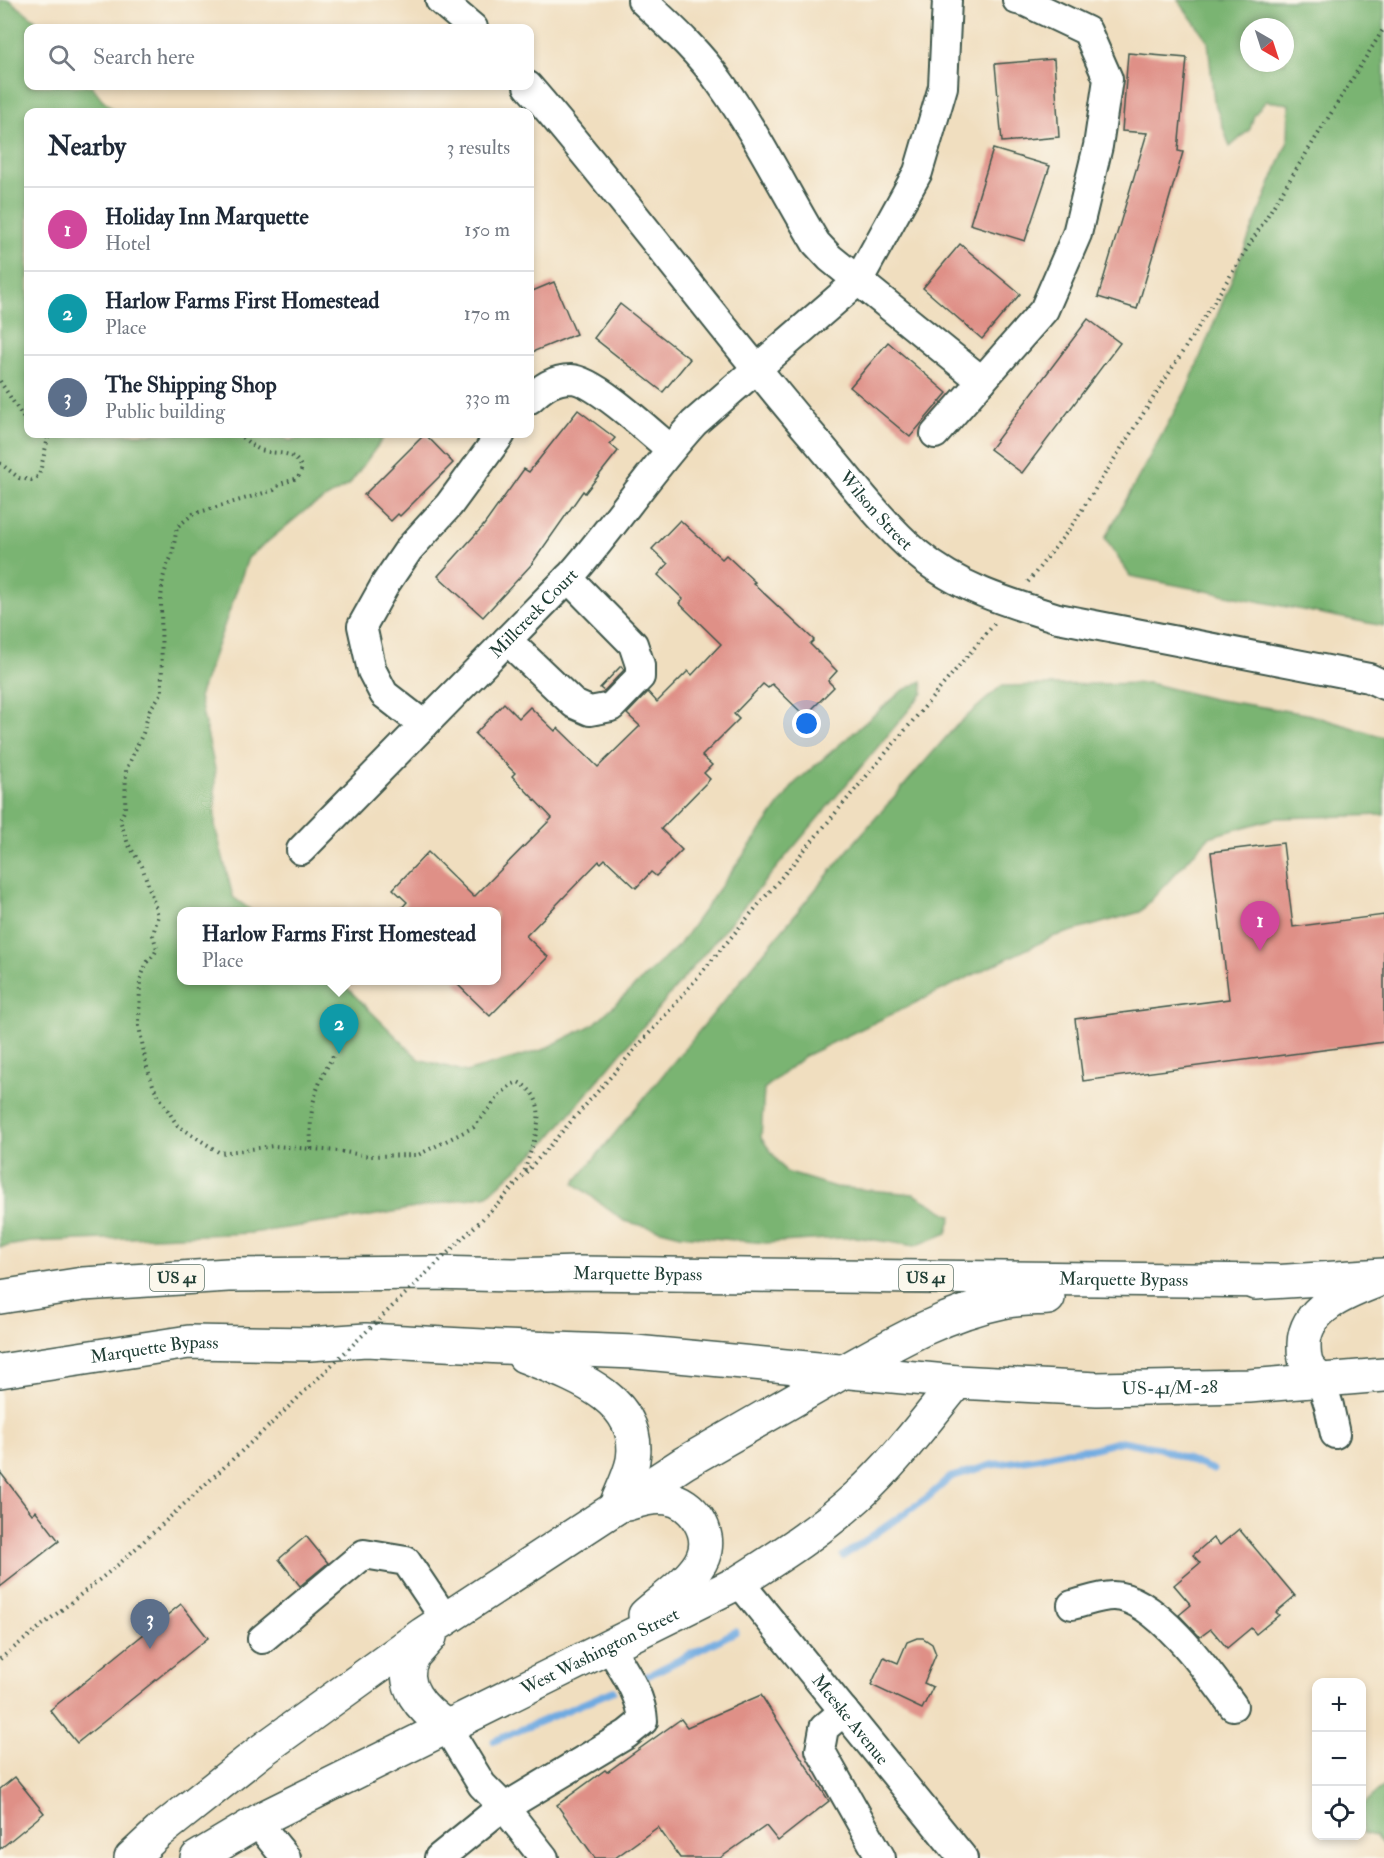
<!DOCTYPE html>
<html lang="en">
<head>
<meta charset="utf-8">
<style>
	:root { --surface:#fff; --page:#f2f2f3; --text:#1f2937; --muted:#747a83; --line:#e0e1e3; --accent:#b5179e }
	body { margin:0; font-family:"IM FELL Double Pica",serif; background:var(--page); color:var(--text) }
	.controls { position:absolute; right:18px; bottom:18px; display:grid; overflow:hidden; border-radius:12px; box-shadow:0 3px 9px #0003 }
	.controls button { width:54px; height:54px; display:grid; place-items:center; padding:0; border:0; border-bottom:2px solid var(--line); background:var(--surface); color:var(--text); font:30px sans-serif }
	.compass { position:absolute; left:1240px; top:18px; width:54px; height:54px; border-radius:50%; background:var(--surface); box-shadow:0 3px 9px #0003; rotate:141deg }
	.you { position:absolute; left:807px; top:724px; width:21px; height:21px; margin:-15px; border:4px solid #fff; border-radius:50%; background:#1a73e8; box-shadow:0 0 0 9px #1a73e833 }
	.badge { display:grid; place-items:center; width:39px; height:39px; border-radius:50%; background:var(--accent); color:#fff; font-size:20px; font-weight:700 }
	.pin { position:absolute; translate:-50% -50px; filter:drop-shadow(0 2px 3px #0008) }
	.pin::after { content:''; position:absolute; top:32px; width:21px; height:18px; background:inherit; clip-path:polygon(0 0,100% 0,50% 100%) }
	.popup { position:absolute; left:177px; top:907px; width:324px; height:78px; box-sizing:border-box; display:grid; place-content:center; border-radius:12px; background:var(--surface); filter:drop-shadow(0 2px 4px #0005); font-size:20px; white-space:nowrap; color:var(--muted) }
	.popup b { font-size:22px; color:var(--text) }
	.popup::after { content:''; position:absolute; left:50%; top:100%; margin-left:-12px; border:12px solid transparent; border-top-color:var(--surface) }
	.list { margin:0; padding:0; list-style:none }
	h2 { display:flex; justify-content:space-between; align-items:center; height:78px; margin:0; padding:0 24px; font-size:26px }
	h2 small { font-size:20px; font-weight:400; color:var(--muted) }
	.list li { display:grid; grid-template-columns:39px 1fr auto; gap:18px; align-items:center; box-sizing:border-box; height:84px; padding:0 24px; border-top:2px solid var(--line) }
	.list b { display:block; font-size:22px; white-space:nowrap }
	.list p { margin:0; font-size:20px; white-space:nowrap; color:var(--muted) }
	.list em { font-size:20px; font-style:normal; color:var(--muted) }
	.icon { flex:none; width:33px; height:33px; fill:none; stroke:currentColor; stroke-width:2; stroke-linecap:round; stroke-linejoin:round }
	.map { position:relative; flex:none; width:1384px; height:1858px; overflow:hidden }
	.search { position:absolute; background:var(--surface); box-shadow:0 3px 9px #0003; left:24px; top:24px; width:510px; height:66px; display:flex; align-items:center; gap:15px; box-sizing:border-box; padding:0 21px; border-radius:12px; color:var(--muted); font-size:22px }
	.panel { position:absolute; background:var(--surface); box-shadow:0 3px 9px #0003; left:24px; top:108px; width:510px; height:330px; border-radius:12px }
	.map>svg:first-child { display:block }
	.forest { fill:#7ab472; stroke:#4c7853; stroke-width:1.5; fill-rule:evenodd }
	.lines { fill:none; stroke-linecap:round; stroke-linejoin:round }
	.stream { stroke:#70aae1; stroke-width:7 }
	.building { fill:#df9087 }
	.minor-casing { stroke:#3e5549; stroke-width:32 }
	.major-casing { stroke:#3e5549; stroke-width:36 }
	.highway-casing { stroke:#3e5549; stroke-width:36 }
	.path { stroke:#3e5549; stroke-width:4; stroke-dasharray:1.5 4.5; stroke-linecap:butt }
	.minor { stroke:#fff; stroke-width:28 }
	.major { stroke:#fff; stroke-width:33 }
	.highway { stroke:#fff; stroke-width:33 }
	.path-bridge { stroke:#3e5549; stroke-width:4; stroke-dasharray:1.5 4.5; stroke-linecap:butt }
	.labels { text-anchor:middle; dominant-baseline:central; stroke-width:4.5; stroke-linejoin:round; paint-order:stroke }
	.shield { fill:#fbf7ec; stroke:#61756b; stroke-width:1.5 }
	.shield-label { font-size:16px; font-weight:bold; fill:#1f3d34 }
	.street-label { font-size:18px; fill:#1f3d34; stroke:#fbf7ec }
</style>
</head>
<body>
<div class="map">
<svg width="1384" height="1858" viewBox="0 0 1384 1858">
	<rect width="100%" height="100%" fill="#fbf7ec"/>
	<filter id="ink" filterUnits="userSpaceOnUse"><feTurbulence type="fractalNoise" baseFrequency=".0167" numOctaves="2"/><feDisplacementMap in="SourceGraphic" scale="12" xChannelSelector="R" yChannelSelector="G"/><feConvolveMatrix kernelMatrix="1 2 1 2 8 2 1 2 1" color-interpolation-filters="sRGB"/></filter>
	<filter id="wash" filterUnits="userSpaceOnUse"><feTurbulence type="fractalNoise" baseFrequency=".008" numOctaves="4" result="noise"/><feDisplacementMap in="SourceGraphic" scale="24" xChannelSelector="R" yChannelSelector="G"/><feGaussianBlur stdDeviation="1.35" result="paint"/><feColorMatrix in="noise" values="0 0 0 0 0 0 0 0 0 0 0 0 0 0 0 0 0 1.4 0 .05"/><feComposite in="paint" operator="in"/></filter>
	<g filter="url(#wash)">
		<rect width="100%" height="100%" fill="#f0debf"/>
		<g class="forest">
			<path d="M0,0h9l37,28h-18v58h64l9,12 15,14h-88v322h248l14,7 17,-7h79l-37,51 -42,24 -59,49 -49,139 16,72v57l18,71 19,14 -70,1v68l158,1 79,78 47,13 76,-22 52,-26 85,-79 116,-162 107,-92 20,-10 1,12 -376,448 -59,54 -123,22 -114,16 -220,9 -31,5z"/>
			<path d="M1178,0h206v626l-254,-50 -25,-38 83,-151 100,-246 1,-37 -23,-3 -12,14 -4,14 -20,18 -16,-46 -6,-60zM1249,27h36v36h-36z"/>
			<path d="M1149,683l64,16 94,15 77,23v78l-108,3 -67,19 -69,75 -88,25 -247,119 -41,33 -3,49 25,34 49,15 79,7 38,22 -5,17 -32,13 -59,-9 -90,6 -85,-8 -57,-14 -50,-38 279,-339 102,-117 46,-41z"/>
			<path d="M1384,1786v60l-9,-10 -13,-3v-27z"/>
		</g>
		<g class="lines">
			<g class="stream">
				<path d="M843,1556l84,-58 24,-21 40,-12 47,-7 29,-7 24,-2 31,-8 37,7 54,22"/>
				<path d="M645,1677l90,-45"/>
				<path d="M494,1741l119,-50"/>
			</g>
		</g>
		<g id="blocks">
			<g class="building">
				<path d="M1128,53l59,5 -9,93 5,1 -46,157 -39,-12 49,-164 -25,-2z"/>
				<path d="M1054,59l5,78 -57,5 -7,-78z"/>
				<path d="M993,149l57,17 -25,75 -55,-17z"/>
				<path d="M960,244l60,50 -38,45 -59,-51z"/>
				<path d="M554,282l22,52 -46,19v-61z"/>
				<path d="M620,304l70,55 -27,33 -69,-54z"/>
				<path d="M1088,319l32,24 -98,130 -32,-24z"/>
				<path d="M888,342l59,51 -37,44 -60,-50z"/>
				<path d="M578,410l37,28 -5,6 8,7 -33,42 -2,-2 -52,74 -48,52 -45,-41 46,-51 40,-56 5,3z"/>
				<path d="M425,434l28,29 -53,53 -2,-2 -7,7 -27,-26z"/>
				<path d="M680,520l42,39 4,-4 29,27 -2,1 61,57 -4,4 27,27 -9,10 6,6 -29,29 -33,-32 -4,4 -5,-4 -29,30 5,5 -37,37 10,9 -8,8 6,6 -49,50 21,21 -26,26 -5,-4 -15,16 -31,-29 -4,4 -2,-2 -73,75 22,21 -58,59 -36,-35h42v-69h-98l9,-10 -14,-13 35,-37 46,45 78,-79 -40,-42 3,-3 -40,-39 29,-31 15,15 11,-11 25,24 3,-3 40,39 42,-41 -13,-12 21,-22 9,10 31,-31 4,4 29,-31 -42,-41 4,-4 -25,-24 10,-11 -16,-15z"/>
				<path d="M621,666l3,4 -20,21 -4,-3z"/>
				<path d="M1283,843l10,84 91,-12v127l-301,39 -8,-62 154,-20 -18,-147z"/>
				<path d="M0,1472l32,42 4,-3 23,30 -59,46z"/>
				<path d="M1239,1529l56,67 -19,16 3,3 -23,19 -5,-6 -24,20 -16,-19 -11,8 -21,-22 12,-10 -17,-20 26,-22 -7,-8 20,-17 7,7z"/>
				<path d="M306,1536l22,27 -28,23 -21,-27z"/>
				<path d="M181,1604l27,34 -131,105 -27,-33z"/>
				<path d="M917,1638h6l9,6 4,10 -12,29 9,4 -11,22 -51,-24 13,-28 14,6 9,-21z"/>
				<path d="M761,1695l68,106 -51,40 -12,-15 -46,32h-40l-22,-31 -43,31h-20l-38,-53 48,-35 2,2 74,-53 6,8z"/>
				<path d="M15,1777l29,36 -44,36v-60z"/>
			</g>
		</g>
	</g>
	<g filter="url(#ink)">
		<use href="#blocks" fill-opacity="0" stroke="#3e5549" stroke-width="1.5"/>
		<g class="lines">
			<g class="minor-casing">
				<g id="minor">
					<path d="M440,0l33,28"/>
					<path d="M642,0c28,26 57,52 79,84 36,50 63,106 95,159l14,15 152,123"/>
					<path id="s1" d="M528,86c97,112 185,233 281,346 34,39 70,89 109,122 40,34 91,49 140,64l311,60 15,7"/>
					<path d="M530,399c12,-11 23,-20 41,-20 24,1 79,53 99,70"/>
					<path d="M935,434l109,-124 33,-76 21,-88 10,-67 -21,-48 -61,-29 -9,-2"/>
					<path d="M507,640l67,64 16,7 21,-4 29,-30v-12l-7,-21 -65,-66"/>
					<path d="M424,725l-40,-31 -12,-23 -10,-45 24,-43 23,-34 40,-44 52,-71"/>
					<path id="s2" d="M301,850l271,-276c43,-49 78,-103 122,-151l164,-142 60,-109 25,-85 4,-87"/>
					<path d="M1321,1381l8,25 6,28"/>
					<path id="s3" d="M739,1582l224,276"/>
					<path d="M1072,1605c13,-3 28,-9 41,-9 42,0 97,78 120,110"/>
					<path d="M262,1639l102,-85 42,7 39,58"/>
					<path d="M844,1711l-20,17 -4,22 61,108"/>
					<path d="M446,1726l36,59 22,22 40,51"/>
					<path d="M257,1822l29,36"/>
					<path d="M439,1858l53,-43 135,-81 16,-13c-1,-26 -21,-53 -34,-75"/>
				</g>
			</g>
			<g class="major-casing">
				<g id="major">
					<path d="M627,1504c13,-4 26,-8 40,-6 26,4 46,34 36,59 -8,21 -41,43 -58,58"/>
					<path d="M430,1637c-5,6 -11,12 -16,18 -18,29 10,56 32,71"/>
					<path d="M131,1858l28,-26 102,-81 162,-117 261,-171 157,-90"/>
					<path id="s4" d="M197,1858l70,-42 472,-234c41,-26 82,-52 119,-86 37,-34 67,-75 99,-114"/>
				</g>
			</g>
			<g class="highway-casing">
				<g id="highway">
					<path d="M1255,1283l129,-8"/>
					<path id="s5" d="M0,1297l83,-13 145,-9 205,-2 80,2 64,-2 698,8"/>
					<path d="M524,1356c45,18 119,41 109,104 -3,16 -12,32 -18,48"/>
					<path id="s6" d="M0,1371l189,-29 120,2 57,-4 137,7 132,5 322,30 140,7 152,-3 135,-11"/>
					<path d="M841,1373c52,-29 102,-59 161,-71 15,-3 31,-3 46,-4"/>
					<path d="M1321,1381c-4,-4 -10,-9 -13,-14 -4,-7 -4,-15 -4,-23 1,-36 42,-51 70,-62"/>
				</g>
			</g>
			<g class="path">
				<path d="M0,381l28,44"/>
				<path d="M41,434l7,4"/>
				<path d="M237,434c8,5 16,13 24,16 18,6 31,-2 41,18l-4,10 -18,6 -6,6 -81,24 -16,13 -5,29 -5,9 -4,13 -2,21 1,94 -12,16 -7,24 -17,37 -1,39 -5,11 8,24 14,22 16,49 -5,20 4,14 -3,6 -7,7 -7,18 -1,46 7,38 8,24 23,37 43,28 54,-7 64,5 30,5 50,-1 56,-28 26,-32 11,-10 7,-3c37,18 14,61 6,91"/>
				<path d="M0,463l19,15 12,2 8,-4 9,-38 4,-4"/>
				<path d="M1028,582l43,-55 128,-201 185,-298"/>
				<path d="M311,1149c-2,-45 3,-58 24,-97"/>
				<path d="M498,1204l178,-201 319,-380"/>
				<path d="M0,1659l119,-95 152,-140"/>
			</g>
			<use href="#minor" class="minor"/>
			<use href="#major" class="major"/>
			<use href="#highway" class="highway"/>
			<path class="path-bridge" d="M271,1424l227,-220"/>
		</g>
	</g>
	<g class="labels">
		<g class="shield">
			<rect x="150" y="1265" width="54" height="26" rx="4.5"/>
			<rect x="899" y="1265" width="54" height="26" rx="4.5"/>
		</g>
		<g class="shield-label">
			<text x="177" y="1278">US 41</text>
			<text x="926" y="1278">US 41</text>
		</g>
		<g class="street-label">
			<text stroke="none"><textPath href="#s1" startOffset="549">Wilson Street</textPath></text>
			<text stroke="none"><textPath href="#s2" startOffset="332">Millcreek Court</textPath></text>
			<text stroke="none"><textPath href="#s5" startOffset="639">Marquette Bypass</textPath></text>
			<text stroke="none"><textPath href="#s5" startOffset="1125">Marquette Bypass</textPath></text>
			<text stroke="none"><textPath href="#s6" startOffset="156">Marquette Bypass</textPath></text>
			<text stroke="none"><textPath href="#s6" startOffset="1174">US-41/M-28</textPath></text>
			<text stroke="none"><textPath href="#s4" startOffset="453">West Washington Street</textPath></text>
			<text stroke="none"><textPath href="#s3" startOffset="177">Meeske Avenue</textPath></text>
		</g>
	</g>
</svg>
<div class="controls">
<button>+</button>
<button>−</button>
<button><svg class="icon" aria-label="locate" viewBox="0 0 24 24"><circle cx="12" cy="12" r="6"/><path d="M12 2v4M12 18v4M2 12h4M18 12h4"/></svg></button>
</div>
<svg class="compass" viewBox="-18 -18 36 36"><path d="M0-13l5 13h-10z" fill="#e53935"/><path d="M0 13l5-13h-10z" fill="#747a83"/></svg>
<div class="you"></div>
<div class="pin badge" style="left:1260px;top:951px;background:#d1479c">1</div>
<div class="pin badge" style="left:339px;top:1054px;background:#0f9aa8">2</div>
<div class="popup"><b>Harlow Farms First Homestead</b>Place</div>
<div class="pin badge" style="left:150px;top:1649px;background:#5c6f8a">3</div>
<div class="search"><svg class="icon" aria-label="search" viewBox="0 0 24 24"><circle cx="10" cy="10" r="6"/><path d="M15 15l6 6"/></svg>Search here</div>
<section class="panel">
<h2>Nearby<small>3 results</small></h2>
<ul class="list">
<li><span class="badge" style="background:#d1479c">1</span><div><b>Holiday Inn Marquette</b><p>Hotel</p></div><em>150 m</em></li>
<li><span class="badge" style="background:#0f9aa8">2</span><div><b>Harlow Farms First Homestead</b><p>Place</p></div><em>170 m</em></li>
<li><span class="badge" style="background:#5c6f8a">3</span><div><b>The Shipping Shop</b><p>Public building</p></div><em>330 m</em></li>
</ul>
</section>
</div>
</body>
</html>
